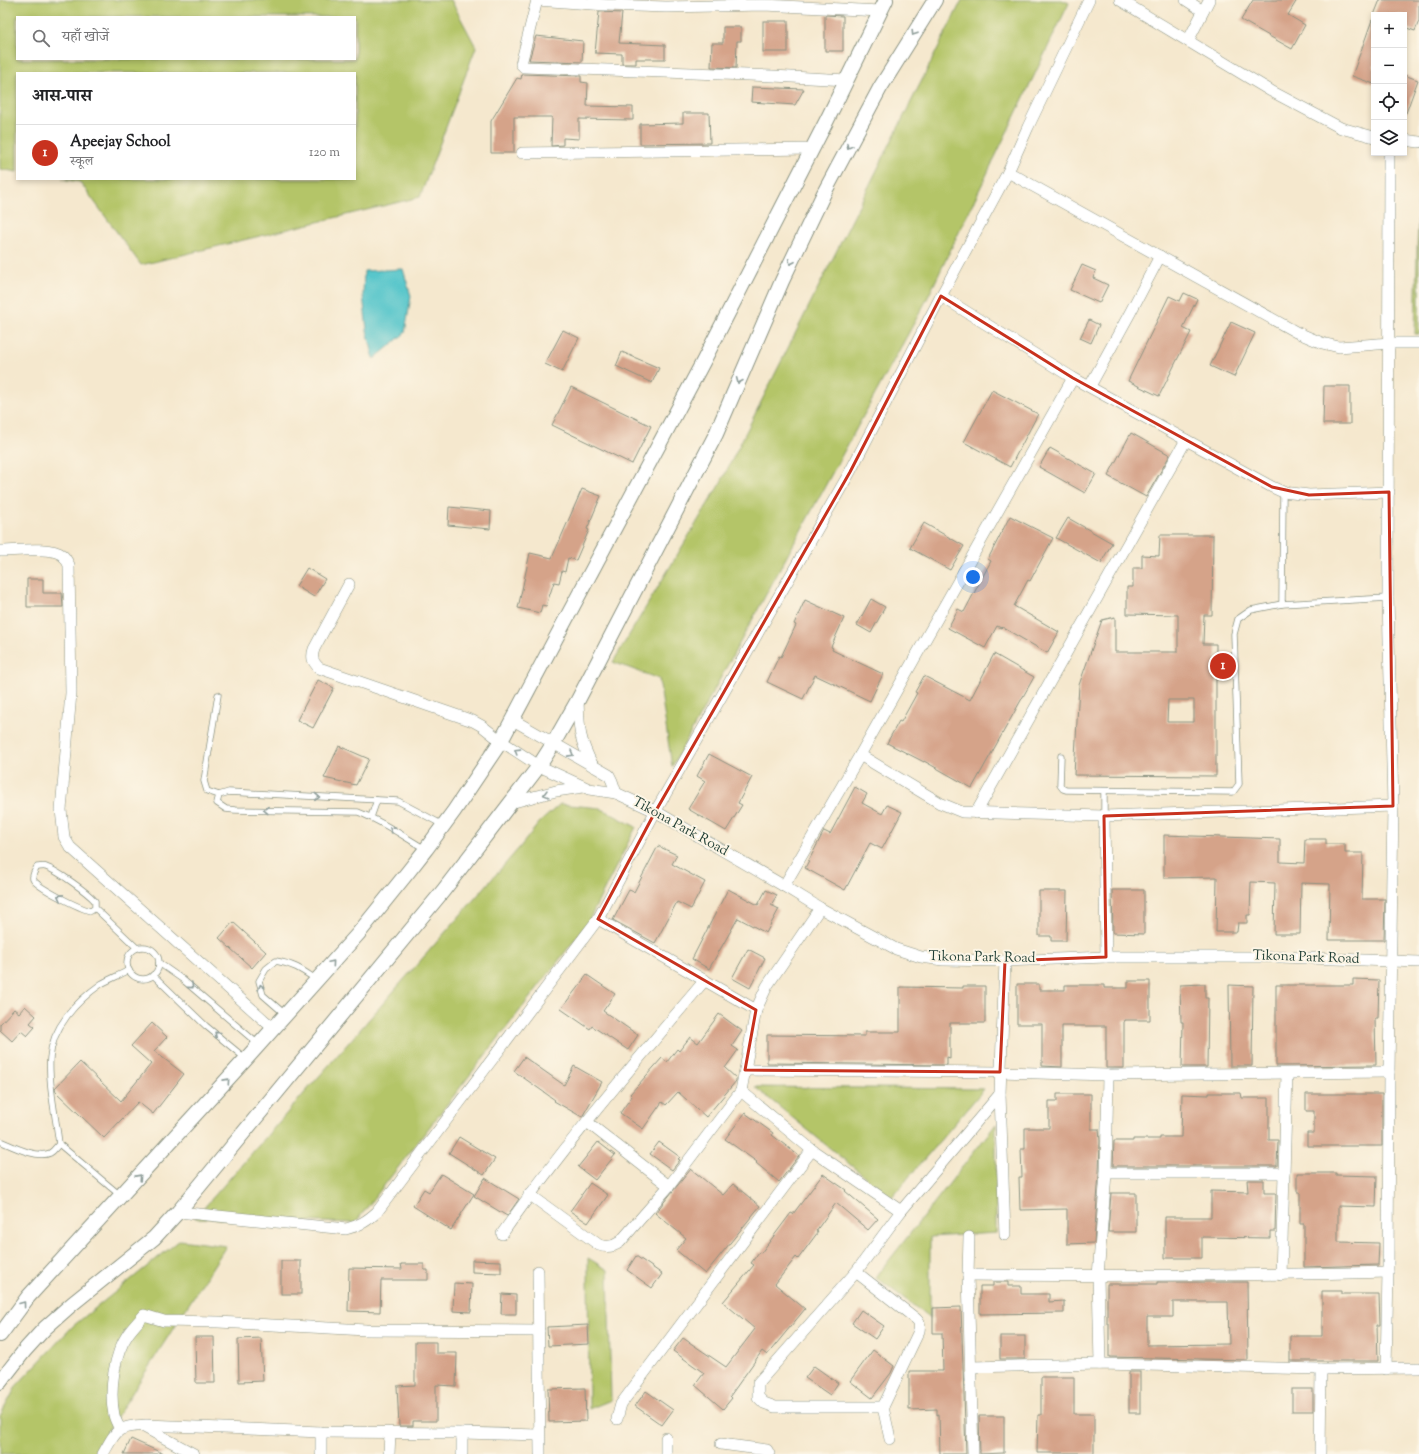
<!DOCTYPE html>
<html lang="hi">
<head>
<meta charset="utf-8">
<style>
	:root { --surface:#fff; --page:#f6f6f6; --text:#202124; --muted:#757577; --line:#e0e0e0; --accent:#c8321e }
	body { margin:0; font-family:"Sorts Mill Goudy","Noto Serif Devanagari",serif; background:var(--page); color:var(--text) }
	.controls { position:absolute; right:12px; top:12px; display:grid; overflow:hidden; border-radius:0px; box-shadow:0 2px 6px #0003 }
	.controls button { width:36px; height:36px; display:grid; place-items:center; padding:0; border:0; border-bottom:1px solid var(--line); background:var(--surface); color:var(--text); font:20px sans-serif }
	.you { position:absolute; left:973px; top:577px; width:14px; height:14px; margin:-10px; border:3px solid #fff; border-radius:50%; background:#1a73e8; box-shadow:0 0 0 6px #1a73e833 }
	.badge { display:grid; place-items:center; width:26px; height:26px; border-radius:50%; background:var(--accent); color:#fff; font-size:13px; font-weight:700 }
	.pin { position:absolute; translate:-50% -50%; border:2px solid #fff; box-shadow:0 1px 4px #0006 }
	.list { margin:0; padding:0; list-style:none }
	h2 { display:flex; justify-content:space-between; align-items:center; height:52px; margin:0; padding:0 16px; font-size:17px }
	h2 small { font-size:13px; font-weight:400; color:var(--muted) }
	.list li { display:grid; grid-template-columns:26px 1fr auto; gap:12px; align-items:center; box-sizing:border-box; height:56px; padding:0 16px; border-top:1px solid var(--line) }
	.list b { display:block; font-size:15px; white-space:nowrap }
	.list p { margin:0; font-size:13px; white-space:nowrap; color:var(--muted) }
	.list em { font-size:13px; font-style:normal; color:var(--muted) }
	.icon { flex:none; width:22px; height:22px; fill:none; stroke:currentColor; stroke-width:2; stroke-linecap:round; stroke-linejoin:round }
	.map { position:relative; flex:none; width:1419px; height:1454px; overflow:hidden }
	.search { position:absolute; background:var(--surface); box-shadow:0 2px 6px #0003; left:16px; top:16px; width:340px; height:44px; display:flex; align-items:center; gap:10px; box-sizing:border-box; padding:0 14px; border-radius:0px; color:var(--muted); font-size:15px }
	.panel { position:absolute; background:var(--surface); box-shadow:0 2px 6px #0003; left:16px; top:72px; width:340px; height:108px; border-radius:0px }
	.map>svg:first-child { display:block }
	.green { fill:#b4c568; stroke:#6a814e; fill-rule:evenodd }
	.water { fill:#58c6cb; stroke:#3c8280 }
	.building { fill:#d5a389; fill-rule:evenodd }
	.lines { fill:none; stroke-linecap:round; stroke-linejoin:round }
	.service-casing { stroke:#8a9281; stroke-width:7 }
	.minor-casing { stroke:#8a9281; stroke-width:12 }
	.tertiary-casing { stroke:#8a9281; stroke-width:16 }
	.service { stroke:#fff; stroke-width:5.5 }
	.minor { stroke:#fff; stroke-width:11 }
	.tertiary { stroke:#fff; stroke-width:14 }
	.oneway { stroke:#8f9e9a }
	.marked { fill:none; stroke:#c8321e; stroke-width:3; stroke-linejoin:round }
	.labels { text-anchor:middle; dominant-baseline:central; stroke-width:4; stroke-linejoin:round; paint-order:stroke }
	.street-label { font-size:14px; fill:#1f3d34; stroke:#fcf5e5 }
</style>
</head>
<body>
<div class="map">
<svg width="1419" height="1454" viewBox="0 0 1419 1454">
	<rect width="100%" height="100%" fill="#fcf5e5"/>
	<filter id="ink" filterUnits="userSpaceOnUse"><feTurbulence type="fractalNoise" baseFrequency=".025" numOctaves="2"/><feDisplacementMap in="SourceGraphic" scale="8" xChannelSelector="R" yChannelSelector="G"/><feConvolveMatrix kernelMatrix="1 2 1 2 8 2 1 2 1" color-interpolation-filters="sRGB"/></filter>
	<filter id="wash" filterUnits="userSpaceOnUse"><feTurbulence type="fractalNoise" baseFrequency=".012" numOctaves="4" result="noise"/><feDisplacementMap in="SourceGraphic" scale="16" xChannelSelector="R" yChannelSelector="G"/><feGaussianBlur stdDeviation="0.9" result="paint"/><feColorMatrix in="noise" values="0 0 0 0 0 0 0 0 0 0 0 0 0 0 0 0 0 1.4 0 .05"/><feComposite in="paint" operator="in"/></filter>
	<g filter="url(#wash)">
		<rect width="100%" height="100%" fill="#f5e8ce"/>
		<g class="green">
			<path d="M0,0h451l25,47 -56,150 -279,68 -61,-83 -18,-3h293v-106h-338v99l-17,-3zM17,17h338v42h-338z"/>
			<path d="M962,0h100l7,3 -143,298 -254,466 -13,-88 -46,-17 108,-180z"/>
			<path d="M1419,175v159h-4z"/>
			<path d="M560,804l40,4 36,19 -49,97 -232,299 -160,-5 325,-371 19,-24z"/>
			<path d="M755,1087l229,2 -93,109z"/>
			<path d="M996,1124v109l-66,4v81l-54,-41z"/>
			<path d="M180,1240l46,6 -133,208h-93v-38l17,-31 56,-59z"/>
			<path d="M588,1258l20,12 3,130 -22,9z"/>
		</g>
		<path class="water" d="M403,269l8,27 -6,37 -31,26 -7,-29 -4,-35 1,-24z"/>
		<g id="blocks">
			<g class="building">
				<path d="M1253,0h44l-9,15 17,10 -13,24 -51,-29z"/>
				<path d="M1380,0h39v21l-4,10 -11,-4v-12h-30z"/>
				<path d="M599,12l23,1 -3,30 46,2v14h-29v5h-14v-10l-27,-1z"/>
				<path d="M825,15l18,1v35h-18z"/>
				<path d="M1372,20l2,1v63l-22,-8z"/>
				<rect x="763" y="21" width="25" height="31"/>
				<path d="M723,27h18v14h-4l-1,27 -25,-1 1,-24h11z"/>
				<path d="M536,36l47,5 -1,21 -53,-2z"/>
				<path d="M522,74l59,2v6l7,1 -1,23 46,1v13l-54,-1v20l-16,-1v7l-12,1 1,-29h-38v36h-23v-32l26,-43 4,1z"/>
				<path d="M1404,75l14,5 -12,33h-2z"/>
				<path d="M752,87l52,2 -9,16 -44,-3z"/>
				<path d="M683,113h26l1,30 -70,1v-20l43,-1z"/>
				<path d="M1082,265l14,6 -3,7 15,7 -9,18 -29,-13z"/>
				<path d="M1184,293l13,6 -14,29 8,4 -32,64 -31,-15 41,-85 11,5z"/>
				<path d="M1089,320l10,5 -8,18 -11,-5z"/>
				<path d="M1231,322l24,11 -21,44 -24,-11z"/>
				<path d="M563,330l16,8 -17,34 -17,-8z"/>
				<path d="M622,352l37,16 -7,15 -36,-17z"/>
				<path d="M1324,386h26v38h-27z"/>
				<path d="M571,387l80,39 -19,38 -80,-39z"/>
				<path d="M992,390l46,24 -28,53 -46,-25z"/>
				<path d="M1131,433l39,22 -24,42 -38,-21z"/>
				<path d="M1050,448l46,26 -11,19 -46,-26z"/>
				<path d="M582,489l19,7 -14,33 2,1 -13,30 -8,-2 -3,14 -3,-1 -3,12 -5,-1 -8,24 -4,-1 -2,8 -22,-5 12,-55 22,5z"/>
				<path d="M449,507l42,4 -1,18 -42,-4z"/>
				<path d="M1010,516l43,22 -23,43 -2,-1 -14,26 45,26 -12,21 -45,-26 -1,1 -4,-2 -12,22 -37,-20 10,-19 6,3 27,-51 -3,-2z"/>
				<path d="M1068,518l44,25 -11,20 -45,-25z"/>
				<path d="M924,523l40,23 -14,24 -40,-22z"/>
				<path d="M1160,535h53l-1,80h-8l-1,29h13v132l-142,-1 5,-90 23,-65 13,-3v35h63v-37l-51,-1v-27h6v-19h9v-13l17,1zM1168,700h26v22h-27z"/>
				<path d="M307,568l18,11 -11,18 -18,-11z"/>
				<path d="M27,579h16v14h19l1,14h-36z"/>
				<path d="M871,599l14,8 -14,26 -14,-8z"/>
				<path d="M805,600l39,18 -13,29 2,1 -1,2 51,24 -13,27 -55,-26 -12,24 -36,-17 12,-26 2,1 15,-32 -2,-1z"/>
				<path d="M994,654l40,23 -62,111 -48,-27v1l-37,-19 12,-22 2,1 16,-29 -2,-1 9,-16 46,24z"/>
				<path d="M318,680l16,8 -21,40 -16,-8z"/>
				<path d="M339,746l30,13 -13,26 -32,-7z"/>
				<path d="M709,754l43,23 -14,26 4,2 -16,26 -38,-22 17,-28 -8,-5z"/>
				<path d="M855,787l12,7 -5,9 20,11 5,-9 15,7 -20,37 -12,-6 -25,47 -40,-22 19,-37 6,3z"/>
				<path d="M1164,835l116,4v23l24,1 1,-24h21v5h19v9h18l-1,46h23l-1,41h-55l1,-56 -29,-1 -1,51h-26l1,-51 -24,-1 -1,33h-3v8h-9l-1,9h-21l1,-55 -53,1z"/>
				<path d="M658,846l19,9 -5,9 33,18 -14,27 -14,-7 -22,41 -42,-23 16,-30 5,2z"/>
				<path d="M728,889l30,16 8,-15 11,5 -6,10 8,4 -13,24 -28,-15 -29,51 -17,-10z"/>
				<path d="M1112,890h32v44l-31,-1z"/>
				<path d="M1039,891h28l-1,50h-15v-5h-12z"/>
				<path d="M233,922l33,30 -14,16 -33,-30z"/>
				<path d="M748,949l17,9 -15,30 -18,-10z"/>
				<path d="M587,975l28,19 -12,17 35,24 -10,15 -36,-24 -2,3 -29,-20z"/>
				<path d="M1353,979l26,1 -1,38h-3l1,47 -100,1v-81h77z"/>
				<path d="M1128,981h22v39h-25v1h-1v47h-18v-42h-44v41l-20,-1v-42h-25v-40h22v6h26v-5h39v3h24z"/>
				<path d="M1205,984v14h3l-1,69h-25l1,-45h-2l-1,-37z"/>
				<path d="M1229,985l24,1 -1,80h-22z"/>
				<path d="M963,986h22v37h-35v35l-3,-1v8l-180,-2v-28l98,1v-4h35v-45l63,1z"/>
				<path d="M25,1006l11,10 -6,7 5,4 -8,9 -6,-5 -9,10 -12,-11v-6l14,-15 5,4z"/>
				<path d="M719,1014l23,17 -10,15 6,4 -13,18 11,10v3l-30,36 -28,-25 -12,13 -4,-3 -19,27 -23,-16 12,-17 -2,-2 32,-36 5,4 10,-13 2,2 11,-14 8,6z"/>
				<path d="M152,1023l15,14 -13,14 30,23 -31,40 -15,-12 -34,36 -48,-46 -1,-4 25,-26 41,39 30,-37 -20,-18z"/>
				<path d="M524,1057l40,28 10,-19 28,16 -20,35 -28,-16 1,-1 -41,-29z"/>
				<path d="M1209,1093h32l1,5h27v42h9l-1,26h-164l1,-25h19v-2h27v-2h21l1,-43 27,1z"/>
				<path d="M1057,1094h34v35h8l1,12 -1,32 -5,70 -27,1v-35l-47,1 -1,-33h3l-1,-28h4v-21h24v-27h8z"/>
				<path d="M1306,1094h76v52h-75v-13h7v-22h-8z"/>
				<path d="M745,1113l28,20 -1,2 27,21 -20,26 -23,-19 1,-1 -32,-23z"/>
				<path d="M459,1137l36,22 -11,16 -35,-22z"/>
				<path d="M598,1142l17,13 -20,25 -17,-13z"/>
				<path d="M659,1142l21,15 -2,2 2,1 -8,10 -22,-16z"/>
				<path d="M691,1169l32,26 10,-11 27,22 -55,68 -29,-24 10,-12 -31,-25z"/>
				<path d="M1297,1173h39v2l41,1 -1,31 -38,-1v36l41,1 -1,22 -74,2v-43h-4v-32h-3z"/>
				<path d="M441,1174l33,20 -23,36 -38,-24 11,-17 5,3z"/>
				<path d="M823,1174l23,16 -1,1 33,28 -10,11 -32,-27 -20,28 2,1 -20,27 -2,-2 -21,27 30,25 -38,46 -5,-4 -32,45 2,2 -9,11 -28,-24 9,-12 -31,-22 10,-13 43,29 29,-38 -32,-27 31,-37 -3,-2 8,-11 2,1 30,-40 2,1z"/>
				<path d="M485,1178l34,21 -12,17 -33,-20z"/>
				<path d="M1247,1180h17v13h12l-1,38h-5v7l-68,-1v21h-37v-41h46v-26l37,1z"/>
				<path d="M590,1183l18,12 -20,28 -18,-12z"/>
				<path d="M1111,1193h25v39h-28z"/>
				<path d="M636,1256l26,18 -10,14 -25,-18z"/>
				<path d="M472,1260l29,1v12l-29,-1z"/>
				<rect x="281" y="1261" width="20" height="33"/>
				<path d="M401,1264h23v6h4v10h-47l-1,32 -32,-1 1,-43 53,1z"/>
				<path d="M993,1282h15v4h13v8h28v8l15,-1v12l-84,1v-28h13z"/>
				<path d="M1157,1282h90l1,78 -139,-3v-33h-2v-40h50zM1173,1302h55l1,42 -82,1v-28h26z"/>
				<path d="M454,1283l18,1 -1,28 -18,-1z"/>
				<path d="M1322,1291h19v3h38l1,31h-3l1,36h-88v-25h32z"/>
				<path d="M502,1294l14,1v19h-15z"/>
				<path d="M961,1307l5,147h-26l-1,-40 -2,1v-6l-28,1v-39h34l-1,-38h-9v-25z"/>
				<path d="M861,1310l23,16 -9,13 -23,-16z"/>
				<path d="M588,1325l1,19 -41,2 -1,-19z"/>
				<rect x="1000" y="1336" width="25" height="23"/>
				<path d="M195,1337h19l1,46h-19z"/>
				<path d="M261,1338l2,43 -24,1 -1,-43z"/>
				<path d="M415,1342h21v11h21l-1,33 -20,-1v36h-23v5h-14l-2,-40 18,-1z"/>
				<path d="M873,1350l21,16 -3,7 -19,25 -22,-17z"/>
				<path d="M814,1366l24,17 -8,12 -25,-17z"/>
				<rect x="1129" y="1372" width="11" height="41"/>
				<path d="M1041,1377h33v37h20v39h-57l1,-38h3z"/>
				<path d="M585,1388l1,33 -37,1 -1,-33z"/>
				<rect x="1292" y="1389" width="21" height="22"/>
				<path d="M646,1391l27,19 -11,15 -27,-19z"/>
				<path d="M979,1416h25v37l-24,1z"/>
				<path d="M131,1439l33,15h-40z"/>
			</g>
		</g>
	</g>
	<g filter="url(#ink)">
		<use href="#blocks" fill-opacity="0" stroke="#8a9281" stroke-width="1"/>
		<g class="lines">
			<g class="service-casing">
				<g id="service">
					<path d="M1282,604l1,-112"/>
					<path d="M218,695l-14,86 3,10 12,4"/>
					<path d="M1061,756l-1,29 3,4 3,1 167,2 6,-8 -5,-150 4,-15 13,-9 31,-6 106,-6"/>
					<path d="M1104,791v25"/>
					<path d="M371,817l6,-17"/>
					<path d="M425,849c-22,-13 -43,-28 -67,-37l-123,-2 -9,-1 -9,-6 2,-8 10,-3 169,9 45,24"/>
					<path d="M95,908l-4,3c-10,-2 -55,-24 -58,-32 -1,-5 2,-8 4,-12 3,0 7,-1 9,0 12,4 41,25 49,34v7l42,40"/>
					<circle cx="143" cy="963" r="16"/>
					<path d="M159,963l23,16 76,65"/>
					<path d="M153,975l53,51 40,33"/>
					<path d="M286,1015l-23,-20 -4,-14 7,-12 10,-8c18,3 26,9 41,19"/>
					<path d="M0,1141c12,5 37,18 50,12 4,-2 6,-6 9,-9"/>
					<path d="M121,1196l-62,-52c-3,-27 -11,-60 -9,-86 2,-31 27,-57 51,-74 9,-5 19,-9 28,-14"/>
				</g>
			</g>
			<g class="minor-casing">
				<g id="minor">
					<path d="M537,0l-16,64 3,3 249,9 74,4"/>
					<path d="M537,0l69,5 60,2 98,-2 116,6"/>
					<path d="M1120,0l151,91 70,37 33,9"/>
					<path d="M1186,0l17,11"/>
					<path d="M1188,41l21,-41"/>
					<path d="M1404,140l15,2"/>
					<path d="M522,153l290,-4"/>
					<path d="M1008,172l288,160 26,11 17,4 51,-4h29"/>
					<path d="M941,296l132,82 199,109 11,5 26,3 80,-3"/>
					<path d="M1090,386l40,-73 30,-57"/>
					<path d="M0,551c15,0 51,-5 62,4 3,2 5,6 7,10l2,128 -10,117 3,27 6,10 204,182"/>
					<path d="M349,584l-35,65c-3,9 -1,13 5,19l154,53 9,5 19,15 38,25 50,23 27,4 39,18 129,75 36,22 76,41 25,8 22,3 62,1 101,-4h174l139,5"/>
					<path d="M578,700c1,30 1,39 15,66"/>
					<path d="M513,720l96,55 3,6 4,12"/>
					<path d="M860,755l80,48 22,9 142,4 289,-10"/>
					<path d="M510,803l46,-12 27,-4"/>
					<path d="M976,813l210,-373"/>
					<path d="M1104,816l2,141"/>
					<path d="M784,886l76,-131 213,-377"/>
					<path d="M598,919l158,91"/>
					<path d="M1005,961l-5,133 5,141"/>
					<path d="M745,1070l255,2 108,3 281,-3"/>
					<path d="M741,1091l71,59 89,61"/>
					<path d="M587,1122l82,64"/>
					<path d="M1106,1173h178"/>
					<path d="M529,1194l70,51c8,3 14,2 21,-3l49,-56 72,-95 15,-81 11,-24 53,-78"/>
					<path d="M178,1212l168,17c13,-3 21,-8 31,-17l221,-293 56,-105 196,-342 91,-176 67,-124 20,-45 61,-127"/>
					<path d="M502,1234c62,-89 133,-171 203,-254"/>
					<path d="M969,1237l-1,38 5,179"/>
					<path d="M538,1271l2,183"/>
					<path d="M856,1272l59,46c5,4 5,7 4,13l-36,76 7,32"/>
					<path d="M968,1275c140,1 280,1 420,-3"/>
					<path d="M1281,1275l6,-201"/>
					<path d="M1100,1364l-2,-88 8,-103 2,-98"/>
					<path d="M971,1367l129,-3 221,5 98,-1"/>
					<path d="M1386,1369l2,-97 1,-200 4,-266 -5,-208 1,-445"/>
					<path d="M883,1407h-108l-11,-4 -6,-6v-14l98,-111 45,-61 99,-117"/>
					<path d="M617,1419l4,-15 191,-254"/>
					<path d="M144,1427l50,27"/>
					<path d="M120,1429c-2,-4 -5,-9 -6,-14 -5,-25 0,-61 14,-81 5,-7 11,-13 16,-19l20,6 54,1 148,8 173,1"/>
					<path d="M666,1438v16"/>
					<path d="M721,1444l46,6 2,4"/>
					<path d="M103,1454c14,-25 13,-27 43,-29l175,7 141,1 77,2"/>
					<path d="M321,1454v-22"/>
					<path d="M389,1454l1,-21"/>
					<path d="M462,1454v-21"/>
					<path d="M1320,1454l1,-85"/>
				</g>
			</g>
			<g class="tertiary-casing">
				<g id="tertiary">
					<path d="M0,1335l28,-38 218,-238 112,-125 50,-62 18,-23 28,-38 47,-70 202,-379 124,-242 59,-120"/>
					<path d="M0,1382l25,-32 20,-22 27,-24 82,-66 24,-26 265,-321 96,-125 14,-22 25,-44 138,-266 66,-153 42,-88 56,-105 55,-88"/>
				</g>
			</g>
			<use href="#service" class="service"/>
			<use href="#minor" class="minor"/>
			<use href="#tertiary" class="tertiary"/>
		</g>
		<defs><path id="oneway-chevron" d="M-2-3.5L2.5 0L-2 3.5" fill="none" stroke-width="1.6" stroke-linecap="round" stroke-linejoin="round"/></defs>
		<g class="oneway">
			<use href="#oneway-chevron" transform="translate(914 33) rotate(122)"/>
			<use href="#oneway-chevron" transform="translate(849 146) rotate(118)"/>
			<use href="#oneway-chevron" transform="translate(791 262) rotate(115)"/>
			<use href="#oneway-chevron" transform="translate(739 381) rotate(113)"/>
			<use href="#oneway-chevron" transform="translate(517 751) rotate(-148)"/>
			<use href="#oneway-chevron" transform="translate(571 754) rotate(29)"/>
			<use href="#oneway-chevron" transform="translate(546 794) rotate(165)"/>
			<use href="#oneway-chevron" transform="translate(317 797) rotate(3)"/>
			<use href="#oneway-chevron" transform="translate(266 810) rotate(-179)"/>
			<use href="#oneway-chevron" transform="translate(392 829) rotate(-149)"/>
			<use href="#oneway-chevron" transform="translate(60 897) rotate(-152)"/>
			<use href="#oneway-chevron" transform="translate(332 963) rotate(-49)"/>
			<use href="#oneway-chevron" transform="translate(191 986) rotate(41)"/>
			<use href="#oneway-chevron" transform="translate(261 987) rotate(-105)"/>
			<use href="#oneway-chevron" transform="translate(217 1034) rotate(-140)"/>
			<use href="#oneway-chevron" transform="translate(227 1081) rotate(-48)"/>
			<use href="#oneway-chevron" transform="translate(139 1177) rotate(-48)"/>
			<use href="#oneway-chevron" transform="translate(23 1304) rotate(-53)"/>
		</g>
	</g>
	<path class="marked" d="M941,296l132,82 199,109 37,8 80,-3 4,314 -289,10 2,141 -101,4 -5,111 -255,-2 11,-60 -158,-91 56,-105 196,-342z"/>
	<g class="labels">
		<g class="street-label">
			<text transform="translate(680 827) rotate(29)">Tikona Park Road</text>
			<text transform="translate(982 958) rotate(1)">Tikona Park Road</text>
			<text transform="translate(1306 958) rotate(2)">Tikona Park Road</text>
		</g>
	</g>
</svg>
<div class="controls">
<button>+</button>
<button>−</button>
<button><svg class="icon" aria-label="locate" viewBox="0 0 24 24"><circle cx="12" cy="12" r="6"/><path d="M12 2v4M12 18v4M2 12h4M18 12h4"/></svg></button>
<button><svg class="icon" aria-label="layers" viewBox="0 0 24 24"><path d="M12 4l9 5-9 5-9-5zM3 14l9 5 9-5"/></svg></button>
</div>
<div class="you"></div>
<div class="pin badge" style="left:1223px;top:666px">1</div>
<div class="search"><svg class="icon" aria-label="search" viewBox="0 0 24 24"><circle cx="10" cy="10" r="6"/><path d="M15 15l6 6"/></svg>यहाँ खोजें</div>
<section class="panel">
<h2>आस-पास<small></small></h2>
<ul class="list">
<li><span class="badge">1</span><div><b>Apeejay School</b><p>स्कूल</p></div><em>120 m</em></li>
</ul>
</section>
</div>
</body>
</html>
